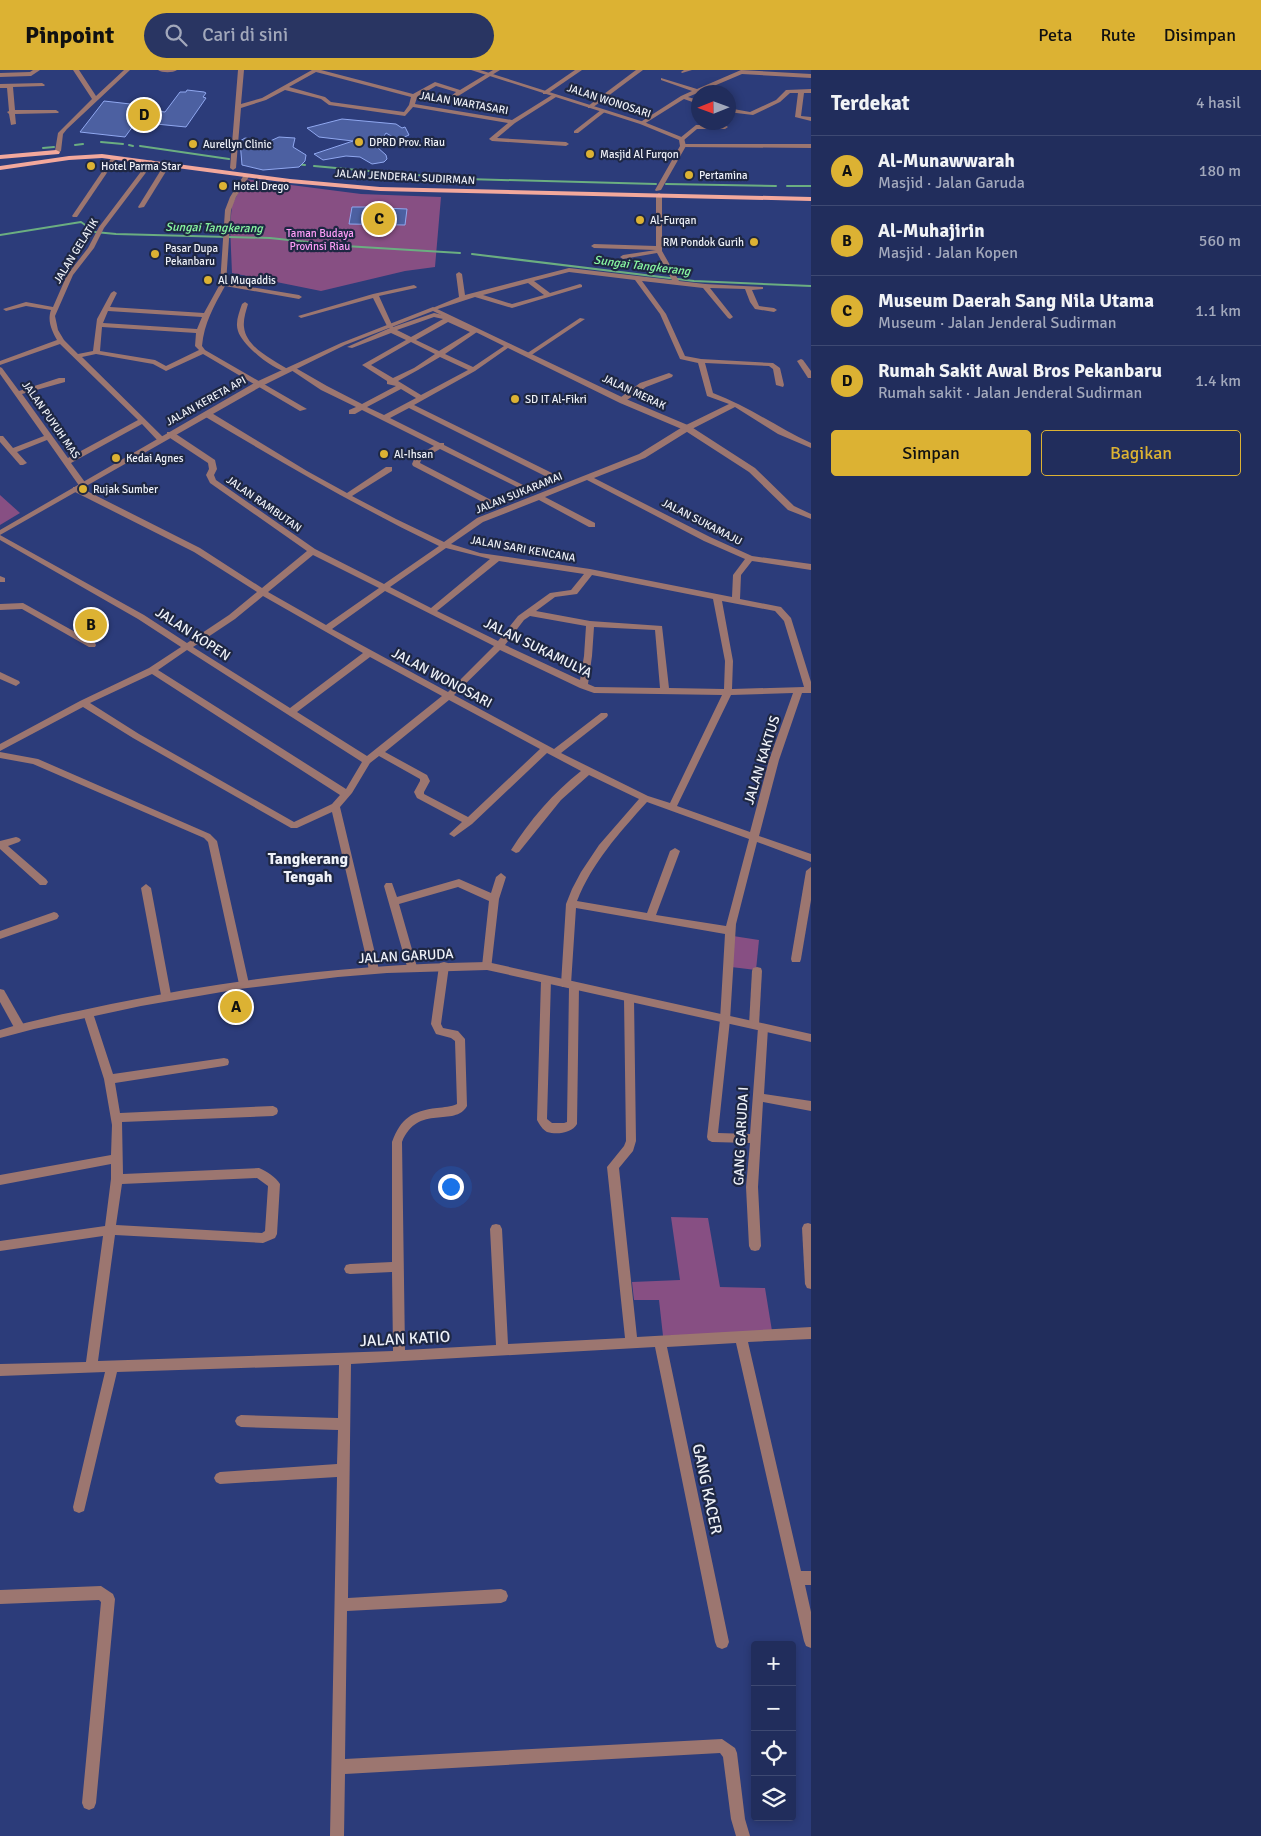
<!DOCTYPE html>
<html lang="id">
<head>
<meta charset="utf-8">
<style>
	:root { --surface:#212d5c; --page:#293562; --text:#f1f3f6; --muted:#a2a8bb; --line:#3e4972; --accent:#dcb233 }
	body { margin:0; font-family:Signika,sans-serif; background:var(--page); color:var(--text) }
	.controls { position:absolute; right:15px; bottom:15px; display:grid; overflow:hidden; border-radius:5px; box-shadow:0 2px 8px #0003 }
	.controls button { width:45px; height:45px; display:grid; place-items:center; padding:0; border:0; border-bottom:1px solid var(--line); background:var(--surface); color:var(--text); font:25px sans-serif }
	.compass { position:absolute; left:691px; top:15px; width:45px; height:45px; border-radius:50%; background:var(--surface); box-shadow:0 2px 8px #0003; rotate:269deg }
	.you { position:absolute; left:450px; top:1116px; width:18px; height:18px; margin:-12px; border:4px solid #fff; border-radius:50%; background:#1a73e8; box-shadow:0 0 0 8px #1a73e833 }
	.badge { display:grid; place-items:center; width:32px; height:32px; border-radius:50%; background:var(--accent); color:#111; font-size:16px; font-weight:700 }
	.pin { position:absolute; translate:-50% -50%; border:2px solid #fff; box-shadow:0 1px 5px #0006 }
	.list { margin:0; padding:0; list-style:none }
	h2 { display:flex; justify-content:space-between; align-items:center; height:65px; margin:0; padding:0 20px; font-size:21px }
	h2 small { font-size:16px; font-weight:400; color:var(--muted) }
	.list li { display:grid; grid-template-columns:32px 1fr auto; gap:15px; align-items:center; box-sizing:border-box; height:70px; padding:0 20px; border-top:1px solid var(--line) }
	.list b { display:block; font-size:19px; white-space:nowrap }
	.list p { margin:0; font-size:16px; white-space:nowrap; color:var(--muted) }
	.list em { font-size:16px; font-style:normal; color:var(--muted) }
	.actions { display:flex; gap:10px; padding:15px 20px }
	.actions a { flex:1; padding:11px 0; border:1px solid var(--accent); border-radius:5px; text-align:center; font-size:18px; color:var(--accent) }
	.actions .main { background:var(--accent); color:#111 }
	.icon { flex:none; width:28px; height:28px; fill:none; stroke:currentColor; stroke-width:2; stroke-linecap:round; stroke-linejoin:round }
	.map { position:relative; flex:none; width:811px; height:1766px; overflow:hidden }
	header { display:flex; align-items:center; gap:30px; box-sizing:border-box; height:70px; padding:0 25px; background:var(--accent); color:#111 }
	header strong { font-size:24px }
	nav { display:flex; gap:28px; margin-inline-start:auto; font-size:18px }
	.search { width:350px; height:45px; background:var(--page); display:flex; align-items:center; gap:12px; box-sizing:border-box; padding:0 18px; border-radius:28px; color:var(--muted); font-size:19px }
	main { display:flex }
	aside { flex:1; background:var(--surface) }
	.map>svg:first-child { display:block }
	.green { fill:#874f83 }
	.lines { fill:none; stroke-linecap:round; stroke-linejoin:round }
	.stream { stroke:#6bae81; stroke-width:2 }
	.building { fill:#4c60a1; stroke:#90a8f0 }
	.minor { fill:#9c7670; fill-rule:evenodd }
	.tertiary { fill:#9c7670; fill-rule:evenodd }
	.primary { fill:#f3a89c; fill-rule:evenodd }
	.poi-dot { fill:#dcb233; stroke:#1e2743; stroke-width:2 }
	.labels { text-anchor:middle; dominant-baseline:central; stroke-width:4.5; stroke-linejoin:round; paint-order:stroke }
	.far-street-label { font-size:11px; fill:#eef1f8; stroke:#1e2743 }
	.far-poi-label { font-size:11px; fill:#eef1f8; stroke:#1e2743; text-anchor:start }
	.far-park-label { font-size:11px; fill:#fd9df7; stroke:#1e2743 }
	.far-water-label { font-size:12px; font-style:italic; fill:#89f9a2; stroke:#1e2743 }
	.street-label { font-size:14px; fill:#eef1f8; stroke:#1e2743 }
	.quarter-label { font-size:16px; font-weight:bold; fill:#eef1f8; stroke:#1e2743 }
	.near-street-label { font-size:16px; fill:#eef1f8; stroke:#1e2743 }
</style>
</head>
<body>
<header>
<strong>Pinpoint</strong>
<div class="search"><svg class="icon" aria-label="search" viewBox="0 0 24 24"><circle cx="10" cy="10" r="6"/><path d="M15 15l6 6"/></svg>Cari di sini</div>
<nav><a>Peta</a><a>Rute</a><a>Disimpan</a></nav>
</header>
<main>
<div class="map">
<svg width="811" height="1766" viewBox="0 0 811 1766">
	<rect width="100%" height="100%" fill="#2c3c7a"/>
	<g class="green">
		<path d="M245,109l116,15 80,3 -6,70 -30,4 -84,20 -89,-18 -2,-47 2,-21z"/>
		<path d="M0,425l20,18 -20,12z"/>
		<path d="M733,866l26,4 -3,30 -25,-3z"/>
		<path d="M671,1147l37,1 12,69 45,1 7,43 -109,5 -4,-36h-25l-2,-18 48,-2z"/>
	</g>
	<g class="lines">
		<g class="stream">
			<path d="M101,72l22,2"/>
			<path d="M75,75l8,-1"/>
			<path d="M129,75l4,1"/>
			<path d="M140,76l89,13"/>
			<path d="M43,78l11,-1"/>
			<path d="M297,94l8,1"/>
			<path d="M314,96l66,6"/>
			<path d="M391,103l75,6 190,5"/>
			<path d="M666,114l110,2"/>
			<path d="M787,116h24"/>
			<path d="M0,165l81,-13 14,10 21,2 154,4 75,8 115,7"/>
			<path d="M472,184l222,27 117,5"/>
		</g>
	</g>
	<g class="building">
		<path d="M187,20l17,2 2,1 -3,4 3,1 -20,29 -50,-5 -11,15 -45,-5 24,-31 44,5 -3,4 20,2 15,-20h6z"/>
		<path d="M342,49l54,5 6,4 3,-1 4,8 -11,5 -12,-7 -9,14 9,8 1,4 -3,3 -12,2 -12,-7 -14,-1 -23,4 -9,-6 39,-13 -34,-4 -12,-9z"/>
		<path d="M279,67l16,1 -2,9 13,8 -1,6 -6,6 -36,3 -21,-5 -2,-24 5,-3 23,4z"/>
		<path d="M372,133h12v5l23,1 -2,16 -56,-1 3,-17h20z"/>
	</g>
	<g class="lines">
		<g class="minor">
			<path d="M33,0h7l-9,6 -31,1v-4l30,-1z"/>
			<path d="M73,0h6l17,26 28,-26h6l-63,59 -4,5 -2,17 -3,2 -3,-2 3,-18 34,-34z"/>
			<path d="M158,0h19c-4,3 -15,3 -19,0z"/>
			<path d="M238,0h6l-3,34 21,-6 50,-28h9l92,24 22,-12 25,8 33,-20h7l-45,28 -5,-1 6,-5 -20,-6 -19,11 -2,7 97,16 40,-25h4v2l-41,26 -18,15 69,4 3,2 -3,2 -74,-5 -3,-2 1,-1 18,-15 -95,-16 -8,9 -76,-11 -8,-6 -36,-9 -19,10 -25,8 -5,60 -3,2 -3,-2zM316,2l95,25 -2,8 -5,7 -73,-10 -6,-5 -36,-10z"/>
			<path d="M575,0h7l-35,24h-4v-2z"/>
			<path d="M636,0h7l-51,38h-4v-2z"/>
			<path d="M684,0h8l-10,3 -1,-1z"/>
			<path d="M741,0l70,4v4l-69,-4 -54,23 10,3v4l-14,-5 -40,25 -5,-1 42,-27 11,-5 -31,-11v-2l36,11z"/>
			<path d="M42,13l3,2 -1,1 -31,1 2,23h41l3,2 -1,1 -43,1 1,10 -5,1 -2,-11 -2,-2 2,-1 -2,-23h-7v-4z"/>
			<path d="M811,19v4h-7l-3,23 10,1v4l-16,-4 3,-24h-8l-10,9 -27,13 -25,-3v-4l22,4 26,-12 10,-10z"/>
			<path d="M601,40l5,1 -28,22h-4v-2z"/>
			<path d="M696,55h29l3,2 -3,2h-28l-13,11h-4v-2z"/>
			<path d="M683,74h128v4l-130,-1v-2z"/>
			<path d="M112,87l5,1 -40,59h-4l-1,-1z"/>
			<path d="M151,90l3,2 -50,66 -10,20 -21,27 -18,41 3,14 6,10 14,14 15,-3 4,-32 14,-26 3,-2 3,2 -7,14 94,6 16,-29 5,-74 5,-13 14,-22 5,-1 1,1 -14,22 -5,13 -5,73 73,12 3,2 -3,2 -74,-13c-11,20 -21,37 -23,60l3,4 102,59 -7,2 -97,-57 -37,17 -13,-7 -57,-10 -14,3 83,82 -1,2h-6l-16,-17 -71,39 16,22 -4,2h-3l-33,-47 -30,12 10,11 -4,2h-3l-20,-23v-6h3l10,12 31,-12 -44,-62v-7l2,1 17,23 40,-13h6v4l-43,12 46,64 70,-38 -78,-76 -60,21v-4l57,-21c-5,-9 -10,-19 -6,-30l-25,-4 -20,5 -3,-2 23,-7 27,5 14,-32 21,-27 11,-21 50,-66zM108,241l94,6 -5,12 -94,-6zM102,257l94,6 -1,13 4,4 -33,16 -11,-6 -55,-9z"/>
			<path d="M167,93l3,2 -26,42 -5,1 -1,-1 26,-42z"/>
			<path d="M659,123l3,2v56l17,30 26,3 58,3v2l-11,1 7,16 15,2 3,2 -3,2 -19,-3 -5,-7 -5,-13 -35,-1 23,29 -3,2 -2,-1 -25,-30 -61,-7 24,33 19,42 16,3 72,4 7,5 4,17 -1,2 -7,-2 -3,-16 -4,-3 -64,-3 8,30c35,13 65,35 98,50v5l-33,-14 -43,-27 -45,23 -45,28 -51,20 116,59 42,19 59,8v6l-59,-9 -11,14 -1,24 41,8 10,11 20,64v11h-9l-23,67 -20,76 52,18v8l-54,-20 -21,82 -6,96 -12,113 32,1 8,-106 1,-3h8l1,3 -4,66 47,7v10l-48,-9 -5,85 3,59 -2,4 -4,1 -4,-1 -2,-4 -3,-59 4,-44 -38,-1 -4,-2 -1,-3 13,-117 5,-86 -149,-26 -5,76h7l1,3 -2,137c-5,9 -20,11 -30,8 -4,-2 -8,-8 -10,-12l4,-140 1,-3h8l1,3 -4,139 5,4h12l3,-1 2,-135h-7l-1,-3 5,-80 6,-15 9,-17 18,-27 40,-46 -50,-24 -28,25 -42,52 -3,1 -5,-3c18,-29 43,-58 70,-79l-34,-18 -75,71 -18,13 -5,-3 13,-12 -45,-24 -3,-6 6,-11v-2l-41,-23 -9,7 -18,30 -12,14 39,163 -1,3h-8l-1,-3 -37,-158 -35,16h-6l-158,-90 -50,-31 -83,44v-7l80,-43 69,-33 32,-21 -43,-28 -138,-79v-5l144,80 43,28 42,-28 28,-23 -63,-40 -121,-61v-4h6l121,61 62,40 45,-37 -97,-68 -4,-8 3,-6 -1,-6 -41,-27v-4h6l42,28 2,9 -3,6 2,5 99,69 69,35 55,-38c-81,-39 -158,-84 -235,-130v-4h6l97,59 40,22 39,-26h6v4l-40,25 44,23 48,23 33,-24 162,-64 45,-28 45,-22 -22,-8 -9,-33 -18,-4 -20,-45 -25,-34 -66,-8 -35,9 16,12 30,-9 2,1v2l-70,21 -37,-11 -40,13 -5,-1 29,-12 -3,-23 3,-2 3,2 3,21 104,-27 103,12 -15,-27 -34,6 -3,-2 3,-2 33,-5 -62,-2 -3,-2 3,-2 62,2v-51zM528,213l16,12 -32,9 -29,-9zM587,410l117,61 41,18 -12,16 -1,22 -142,-28 -110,-16 -29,-9 32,-22 56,-22 50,27h6v-4l-50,-26zM446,478l44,11 -59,49 -41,-21zM313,485l66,33 -53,37 -58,-33zM499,491l85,13 -13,16 -21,3 -32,23 -20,25 -61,-30zM592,505l121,24 12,62 -1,28 -55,-1 -7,-62 -72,-5 -54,-10 19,-14 22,-3zM385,521l109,55 -46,46 -116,-63zM263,526l100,57 -73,55 -97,-61 42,-28zM722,531l53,10 9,10 20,66 -72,2 1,-28zM530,546l56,10 -2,30 -4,24 -75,-35 19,-25zM594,557l61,3 5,58 -65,-1 -7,-3 4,-28zM187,580l175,112 -16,27 -188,-119zM500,580l80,38 14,5 128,2 -52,108 -22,-7 -87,-43 46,-36 1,-2 -1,-2h-6l-47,36 -100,-54zM370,587l72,39 -75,60 -70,-44zM152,604l188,121 -8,9 -38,18 -155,-88 -49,-31zM793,623l-24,67 -19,72 -73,-26 54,-111zM449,630l91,49 -72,68 -44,-23v-2l6,-11 -3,-6 -42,-23zM647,732l102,37 -23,87 -70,-11 24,-64 -5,-3 -5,3 -23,62 -70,-12c15,-38 42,-68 70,-99z"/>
			<path d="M414,215l3,2 -1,1 -37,8 14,31 41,-14 9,2 34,15v2l-32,22 28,13 34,-23 5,1 -37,26 -61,34 142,70v7l-58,25h-6l-79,-41 -1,-2 3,-7 19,-11 -72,-36 -7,4h-6v-4l7,-3 -35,-17 -33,-22 6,-1 33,19 35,18 34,-18 -9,-2v-3l-25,-16 44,-25 -15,-7 -39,15 -5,-1 43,-19 -3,-2 -14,-28 -72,20 -3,-2 75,-22zM434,247l9,2 -32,18 -14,-7zM448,252l22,10 -31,19 -23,-11zM411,272l24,12 -21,14 -21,10 -22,-13zM440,287l28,13 -47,25 -23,-14 20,-11zM401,319l15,9 -32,17 -17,-8zM409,338l140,70v1l-20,9 -85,-43v-2h-4l-50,-25zM440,379l83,41 -28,12 -75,-39 1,-3z"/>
			<path d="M245,232l3,2c-2,7 -5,16 -4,23 2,21 30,33 45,43v2c-13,1 -47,-27 -51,-41 -3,-9 1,-18 4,-27z"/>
			<path d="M580,248l5,1 -55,37h-4v-2z"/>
			<path d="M801,289l2,1 8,11v7h-3l-11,-17z"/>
			<path d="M669,303l4,2 -1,2 -26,10 -22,15 -7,-2 23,-17z"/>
			<path d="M0,506l5,2v4h-5z"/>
			<path d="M23,533l72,40 1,2 -1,2h-6l-67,-38 -22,1v-6z"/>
			<path d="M0,602l19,9 1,2 -4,3 -16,-7z"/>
			<path d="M0,682l38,7 172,75 7,7 32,143 -1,3h-8l-1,-3 -31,-142 -4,-4 -171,-74 -33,-6z"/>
			<path d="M16,767l3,1 2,2 -2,2 -11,4 38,33 2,3 -2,3h-6l-40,-36v-8z"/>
			<path d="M811,797v33l-10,59 -1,3h-8l-1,-3 15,-88z"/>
			<path d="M501,803l5,4 -7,22 -8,70h-8l-1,-3 7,-65 -31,-14 -59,17 18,63 -1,3h-8l-24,-84 2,-3h6l5,14 62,-18 32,14 5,-16z"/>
			<path d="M146,814l5,4 20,107 -1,3h-8l-1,-3 -20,-107z"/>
			<path d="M54,842l3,1 2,3 -2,3 -57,20v-8z"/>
			<path d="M444,892l4,1 1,3 -8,58 2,4 15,3 7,8 2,67c-12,22 -49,-3 -65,36l3,208 91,-5 -6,-116 2,-4 4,-1 4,1 2,4 6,115 117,-6 -18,-171 17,-21 2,-5 -2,-142 1,-3h8l1,3 2,142 -3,10 -14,17 18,169 174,-10v12l-63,3 53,229h10v14h-6l6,27v36l-5,-2 -2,-5 -68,-298 -69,4 62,295 -2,5 -5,2 -5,-2 -2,-5 -60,-295 -304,17 -3,234 153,-9 5,2 2,5 -2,5 -5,2 -154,8 -2,148 377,-20 13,9 2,5 8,66 5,17h-14l-5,-17 -8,-62 -3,-4 -375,21 -1,62h-14l7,-359 -117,7 -4,-2 -2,-4 2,-4 4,-2 117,-8 1,-34 -97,-3 -4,-2 -2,-4 2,-4 4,-2 97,3 1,-53 -222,7 -32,135 -1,4 -5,2 -5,-2 -1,-4 32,-135 -105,4v-12l86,-2 17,-126 -103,15v-10l105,-15 6,-47v-15l-111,21v-10l111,-20 1,-30 -8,-46 -21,-66 1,-3h8l1,3 20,61 111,-16 4,1 1,3 -1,3 -4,1 -109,17 5,30 153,-7 4,2 1,3 -1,3 -4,2 -151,6 1,52 136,-6c7,3 17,9 21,16l-3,50 -2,4 -12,5 -148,-8 -17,126 295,-10 -1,-79 -42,2 -4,-1 -2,-4 2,-4 4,-1 42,-2v-120c9,-24 20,-31 45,-34 7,-1 14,-1 20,-4l-2,-63 -4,-3 -15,-4 -5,-10 8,-58 1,-3zM257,1108l11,8 -3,45 -3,2 -146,-8 6,-41z"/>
			<path d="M757,897l4,1 1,3 -3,54 -1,3h-8l-1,-3 3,-54 1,-3z"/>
			<path d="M0,919l4,1 20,35 1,3 -1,3h-8l-16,-29z"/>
			<path d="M808,1153l3,1v65l-4,-1 -2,-4 -3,-56 2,-4z"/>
			<path d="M101,1516l12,8 2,5 -19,204 -2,5 -5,2 -5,-2 -2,-5 19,-201 -2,-2 -99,4v-14z"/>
		</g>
		<g class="tertiary">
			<path d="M471,0h9l164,52 40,16 2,8 -25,44 -5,1 -1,-1 25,-44 -1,-6 -39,-16z"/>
			<path d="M433,237l193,92 64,27 65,42 39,38 17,8v5l-23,-9 -39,-38 -65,-42 -64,-27 -187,-92 -88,34 -83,41 -262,149v-5l256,-148 85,-39z"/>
			<path d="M487,892l324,72v8l-324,-72 -100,3 -49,4 -99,12 -98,17 -107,23 -34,9v-8c36,-11 74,-18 111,-26 124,-26 249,-40 376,-42z"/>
		</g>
		<g class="primary">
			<path d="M56,80l4,2 -1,2 -59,5v-4z"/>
			<path d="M102,84l188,25 90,8 431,10v4l-431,-10 -90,-8 -188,-25 -33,2 -69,10v-4l69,-10z"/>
		</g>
	</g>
	<g class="poi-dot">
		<circle cx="359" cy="72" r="5"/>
		<circle cx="193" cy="74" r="5"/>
		<circle cx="590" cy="84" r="5"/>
		<circle cx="91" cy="96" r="5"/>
		<circle cx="689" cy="105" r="5"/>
		<circle cx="223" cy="116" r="5"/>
		<circle cx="640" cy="150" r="5"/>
		<circle cx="754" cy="172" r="5"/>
		<circle cx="155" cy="184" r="5"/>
		<circle cx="208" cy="210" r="5"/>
		<circle cx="515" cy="329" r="5"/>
		<circle cx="384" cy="384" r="5"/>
		<circle cx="116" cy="388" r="5"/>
		<circle cx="83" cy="419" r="5"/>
	</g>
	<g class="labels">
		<g class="far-street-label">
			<text transform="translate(609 31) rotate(18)">JALAN WONOSARI</text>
			<text transform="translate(464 33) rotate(10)">JALAN WARTASARI</text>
			<text transform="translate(405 107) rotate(3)">JALAN JENDERAL SUDIRMAN</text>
			<text transform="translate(76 181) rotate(-58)">JALAN GELATIK</text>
			<text transform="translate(634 322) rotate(25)">JALAN MERAK</text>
			<text transform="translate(206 331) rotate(-29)">JALAN KERETA API</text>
			<text transform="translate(51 350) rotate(55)">JALAN PUYUH MAS</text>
			<text transform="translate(519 423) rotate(-22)">JALAN SUKARAMAI</text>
			<text transform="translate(264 434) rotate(35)">JALAN RAMBUTAN</text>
			<text transform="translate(702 452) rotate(27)">JALAN SUKAMAJU</text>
			<text transform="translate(523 479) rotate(10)">JALAN SARI KENCANA</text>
		</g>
		<g class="far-poi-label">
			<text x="369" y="72">DPRD Prov. Riau</text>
			<text x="203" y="74">Aurellyn Clinic</text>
			<text x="600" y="84">Masjid Al Furqon</text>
			<text x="101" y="96">Hotel Parma Star</text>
			<text x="699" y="105">Pertamina</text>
			<text x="233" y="116">Hotel Drego</text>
			<text x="650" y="150">Al-Furqan</text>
			<text x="744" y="172" text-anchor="end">RM Pondok Gurih</text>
			<text x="165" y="178">Pasar Dupa<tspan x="165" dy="13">Pekanbaru</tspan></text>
			<text x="218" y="210">Al Muqaddis</text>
			<text x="525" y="329">SD IT Al-Fikri</text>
			<text x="394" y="384">Al-Ihsan</text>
			<text x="126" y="388">Kedai Agnes</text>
			<text x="93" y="419">Rujak Sumber</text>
		</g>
		<g class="far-park-label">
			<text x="320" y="163">Taman Budaya<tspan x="320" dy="13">Provinsi Riau</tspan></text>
		</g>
		<g class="far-water-label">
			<text transform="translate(214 158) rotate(1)">Sungai Tangkerang</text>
			<text transform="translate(642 196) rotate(7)">Sungai Tangkerang</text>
		</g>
		<g class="street-label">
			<text transform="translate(193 564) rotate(33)">JALAN KOPEN</text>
			<text transform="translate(538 578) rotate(26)">JALAN SUKAMULYA</text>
			<text transform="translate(442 608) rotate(28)">JALAN WONOSARI</text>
			<text transform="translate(762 690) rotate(-73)">JALAN KAKTUS</text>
			<text transform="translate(406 886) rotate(-3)">JALAN GARUDA</text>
			<text transform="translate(741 1066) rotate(-87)">GANG GARUDA I</text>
		</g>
		<g class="quarter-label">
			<text x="308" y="789">Tangkerang<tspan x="308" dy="18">Tengah</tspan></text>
		</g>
		<g class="near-street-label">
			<text transform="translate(405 1269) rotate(-3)">JALAN KATIO</text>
			<text transform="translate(707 1419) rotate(78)">GANG KACER</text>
		</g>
	</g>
</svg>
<div class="controls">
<button>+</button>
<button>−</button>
<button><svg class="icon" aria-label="locate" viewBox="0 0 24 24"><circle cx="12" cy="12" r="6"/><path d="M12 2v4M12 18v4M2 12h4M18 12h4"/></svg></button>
<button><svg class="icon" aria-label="layers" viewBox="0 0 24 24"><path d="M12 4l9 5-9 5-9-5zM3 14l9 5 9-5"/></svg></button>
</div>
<svg class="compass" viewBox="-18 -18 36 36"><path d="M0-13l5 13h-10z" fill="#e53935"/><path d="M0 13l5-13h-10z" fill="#a2a8bb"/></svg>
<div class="you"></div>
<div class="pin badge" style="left:236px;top:937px">A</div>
<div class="pin badge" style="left:91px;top:555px">B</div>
<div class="pin badge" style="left:379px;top:149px">C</div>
<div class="pin badge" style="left:144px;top:45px">D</div>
</div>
<aside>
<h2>Terdekat<small>4 hasil</small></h2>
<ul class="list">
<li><span class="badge">A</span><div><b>Al-Munawwarah</b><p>Masjid · Jalan Garuda</p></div><em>180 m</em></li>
<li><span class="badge">B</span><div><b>Al-Muhajirin</b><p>Masjid · Jalan Kopen</p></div><em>560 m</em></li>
<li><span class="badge">C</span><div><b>Museum Daerah Sang Nila Utama</b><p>Museum · Jalan Jenderal Sudirman</p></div><em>1.1 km</em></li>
<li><span class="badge">D</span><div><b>Rumah Sakit Awal Bros Pekanbaru</b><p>Rumah sakit · Jalan Jenderal Sudirman</p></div><em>1.4 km</em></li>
</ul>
<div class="actions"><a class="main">Simpan</a><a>Bagikan</a></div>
</aside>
</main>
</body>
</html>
